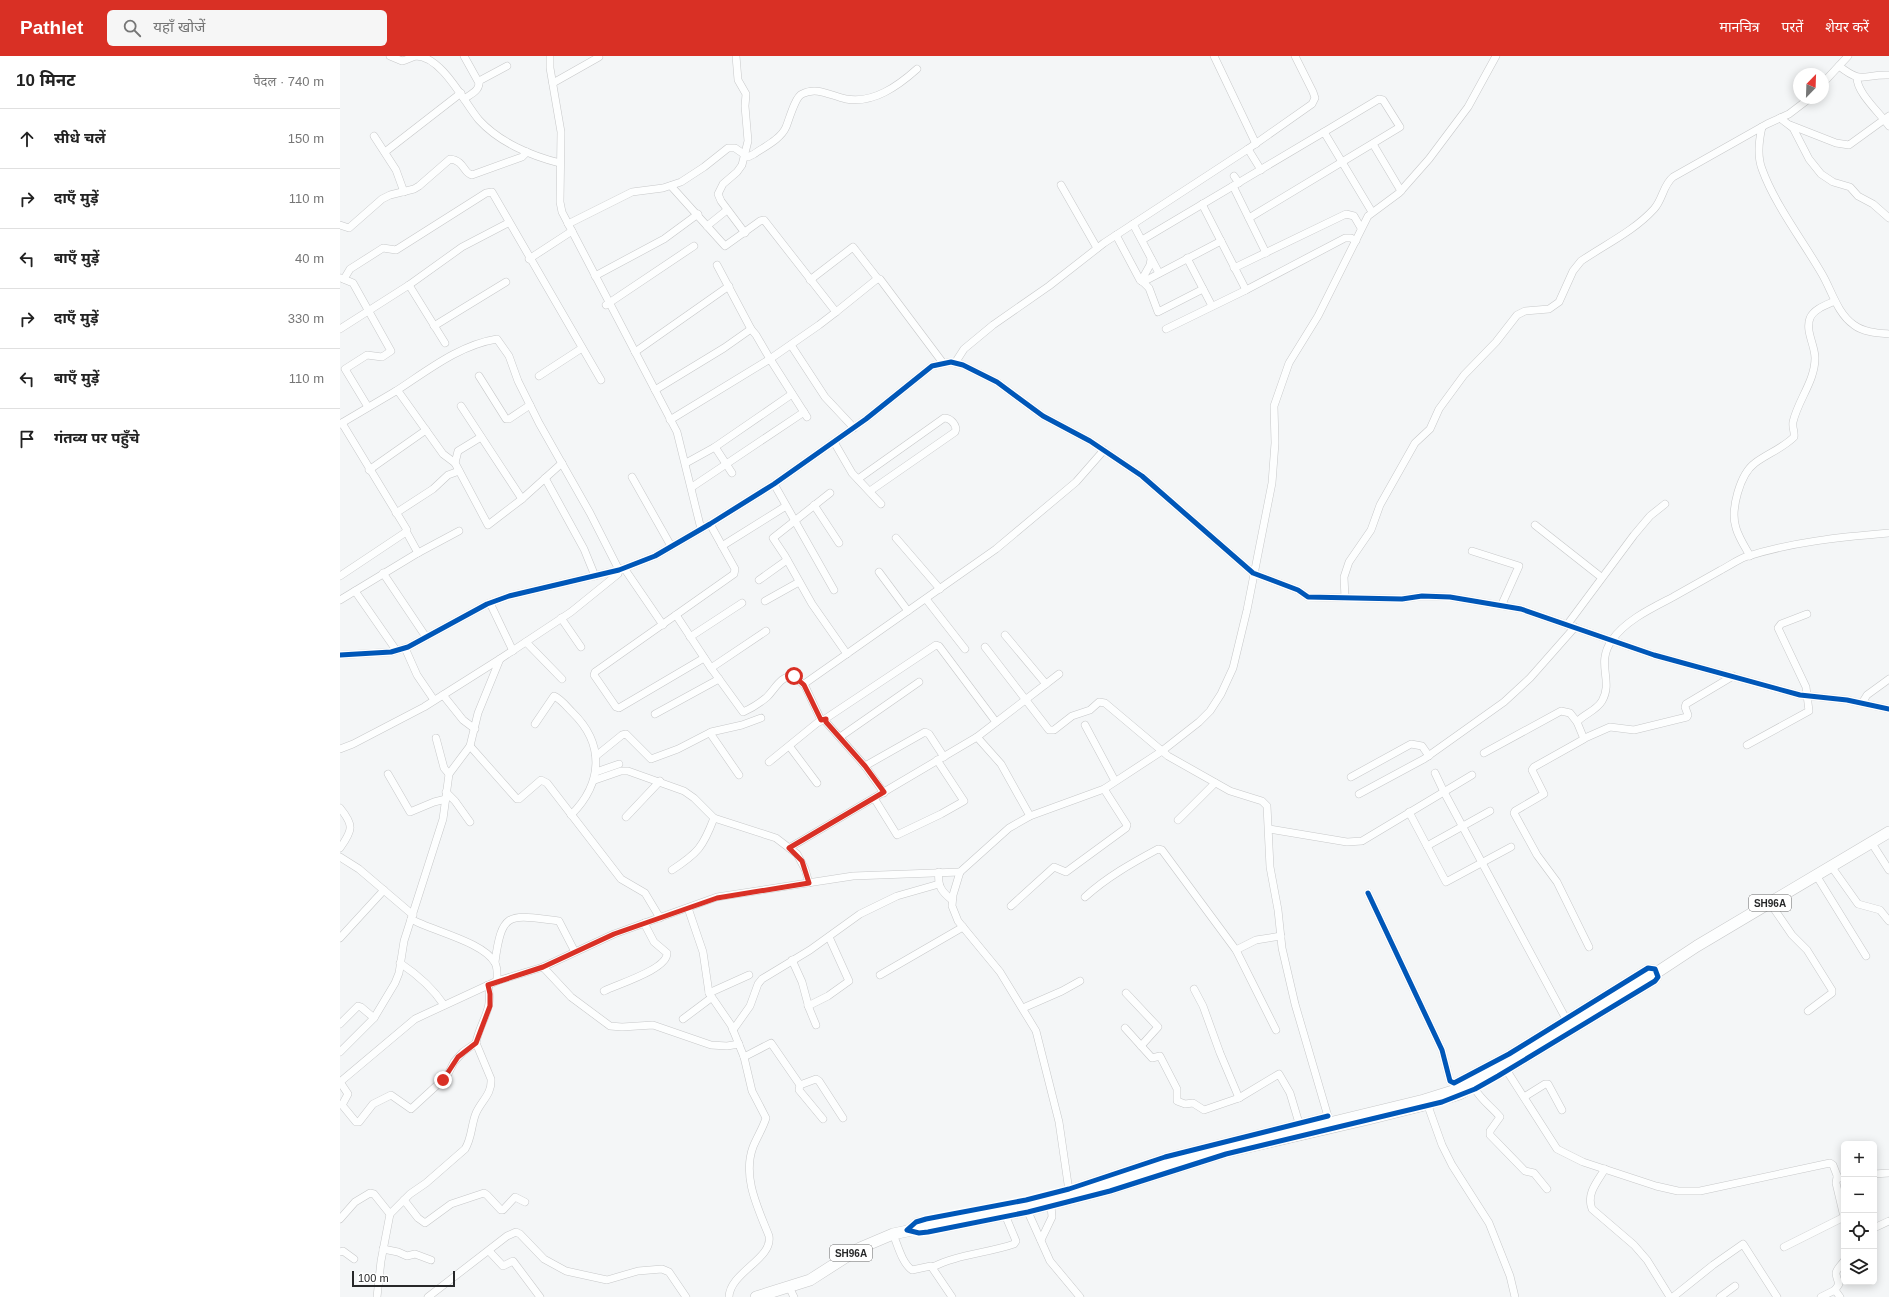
<!DOCTYPE html>
<html lang="hi">
<head>
<meta charset="utf-8">
<style>
	:root { --surface:#fff; --page:#f6f6f6; --text:#222; --muted:#767676; --line:#e0e0e0; --accent:#d93025 }
	body { margin:0; font-family:Arial,"Noto Sans Devanagari",sans-serif; background:var(--page); color:var(--text) }
	.controls { position:absolute; right:12px; bottom:12px; display:grid; overflow:hidden; border-radius:6px; box-shadow:0 2px 10px #0003 }
	.controls button { width:36px; height:36px; display:grid; place-items:center; padding:0; border:0; border-bottom:1px solid var(--line); background:var(--surface); color:var(--text); font:20px sans-serif }
	.compass { position:absolute; left:1453px; top:12px; width:36px; height:36px; border-radius:50%; background:var(--surface); box-shadow:0 2px 10px #0003; rotate:23deg }
	.scale { position:absolute; left:12px; bottom:10px; width:103px; box-sizing:border-box; padding-left:4px; border:2px solid #272829; border-top:0; font-size:11px; line-height:14px; white-space:nowrap; color:#272829; -webkit-text-stroke:3px #fff; paint-order:stroke }
	.stop { position:absolute; width:12px; height:12px; margin:-9px; border:3px solid #d93025; border-radius:50%; background:#fff }
	.stop.end { background:#d93025; border-color:#fff; box-shadow:0 1px 4px #0008 }
	.list { margin:0; padding:0; list-style:none }
	h2 { display:flex; justify-content:space-between; align-items:center; height:52px; margin:0; padding:0 16px; font-size:17px }
	h2 small { font-size:13px; font-weight:400; color:var(--muted) }
	.list li { display:grid; grid-template-columns:26px 1fr auto; gap:12px; align-items:center; box-sizing:border-box; height:60px; padding:0 16px; border-top:1px solid var(--line) }
	.list b { display:block; font-size:15px; white-space:nowrap }
	.list em { font-size:13px; font-style:normal; color:var(--muted) }
	.icon { flex:none; width:22px; height:22px; fill:none; stroke:currentColor; stroke-width:2; stroke-linecap:round; stroke-linejoin:round }
	.map { position:relative; flex:none; width:1549px; height:1241px; overflow:hidden }
	header { display:flex; align-items:center; gap:24px; box-sizing:border-box; height:56px; padding:0 20px; background:var(--accent); color:#fff }
	header strong { font-size:19px }
	nav { display:flex; gap:22px; margin-inline-start:auto; font-size:14px }
	.search { width:280px; height:36px; background:var(--page); display:flex; align-items:center; gap:10px; box-sizing:border-box; padding:0 14px; border-radius:6px; color:var(--muted); font-size:15px }
	main { display:flex }
	aside { flex:1; background:var(--surface) }
	.map>svg:first-child { display:block }
	.lines { fill:none; stroke-linecap:round; stroke-linejoin:round }
	.street-casing { stroke:#c7c8c9; stroke-width:8 }
	.primary-casing { stroke:#c7c8c9; stroke-width:12 }
	.street { stroke:#fdfefe; stroke-width:7 }
	.primary { stroke:#fdfefe; stroke-width:11 }
	.primary-bridge-casing { stroke:#c7c8c9; stroke-width:12; stroke-linecap:butt }
	.primary-bridge { stroke:#fdfefe; stroke-width:11 }
	.cycleway-casing { stroke:#fff; stroke-width:8 }
	.cycleway { stroke:#0057b8; stroke-width:5 }
	.route { stroke:#d93025; stroke-width:5 }
	.labels { text-anchor:middle; dominant-baseline:central; stroke-width:3; stroke-linejoin:round; paint-order:stroke }
	.shield { fill:#fff; stroke:#686869; stroke-width:1 }
	.shield-label { font-size:10px; font-weight:bold; fill:#272829 }
</style>
</head>
<body>
<header>
<strong>Pathlet</strong>
<div class="search"><svg class="icon" aria-label="search" viewBox="0 0 24 24"><circle cx="10" cy="10" r="6"/><path d="M15 15l6 6"/></svg>यहाँ खोजें</div>
<nav><a>मानचित्र</a><a>परतें</a><a>शेयर करें</a></nav>
</header>
<main>
<aside>
<h2>10 मिनट<small>पैदल · 740 m</small></h2>
<ul class="list">
<li><svg class="icon" aria-label="ahead" viewBox="0 0 24 24"><path d="M12 20V5M6 11l6-6 6 6"/></svg><div><b>सीधे चलें</b></div><em>150 m</em></li>
<li><svg class="icon" aria-label="right" viewBox="0 0 24 24"><path d="M7 20v-9h11M14 6l5 5-5 5"/></svg><div><b>दाएँ मुड़ें</b></div><em>110 m</em></li>
<li><svg class="icon" aria-label="left" viewBox="0 0 24 24"><path d="M17 20v-9H6M10 6l-5 5 5 5"/></svg><div><b>बाएँ मुड़ें</b></div><em>40 m</em></li>
<li><svg class="icon" aria-label="right" viewBox="0 0 24 24"><path d="M7 20v-9h11M14 6l5 5-5 5"/></svg><div><b>दाएँ मुड़ें</b></div><em>330 m</em></li>
<li><svg class="icon" aria-label="left" viewBox="0 0 24 24"><path d="M17 20v-9H6M10 6l-5 5 5 5"/></svg><div><b>बाएँ मुड़ें</b></div><em>110 m</em></li>
<li><svg class="icon" aria-label="arrive" viewBox="0 0 24 24"><path d="M6 21V4h12l-3 4 3 4H6"/></svg><div><b>गंतव्य पर पहुँचे</b></div></li>
</ul>
</aside>
<div class="map">
<svg width="1549" height="1241" viewBox="0 0 1549 1241">
	<rect width="100%" height="100%" fill="#f4f6f7"/>
	<g class="lines">
		<g class="street-casing">
			<g id="street">
				<path d="M50,0l12,5c5,-1 9,-4 14,-5 26,0 49,48 63,64 20,22 52,36 81,43"/>
				<path d="M124,0l15,27c0,8 -8,11 -15,16"/>
				<path d="M210,0v12l11,64 -1,70 2,10 115,220 24,97"/>
				<path d="M396,0l2,24 8,14 -1,12 3,35 -6,24 -5,7 -14,12 -5,10 3,7 24,32"/>
				<path d="M874,0l42,88"/>
				<path d="M1499,10c24,19 24,8 50,9"/>
				<path d="M1517,22c0,15 23,35 32,48"/>
				<path d="M139,27v-2l28,-15"/>
				<path d="M213,27l46,-26"/>
				<path d="M1483,27l25,-27"/>
				<path d="M1440,62l13,10 16,31 12,15 12,8 17,5 8,9 15,8 16,14"/>
				<path d="M1450,69l46,18 13,2 40,-29"/>
				<path d="M1422,71c-3,13 -5,29 0,42 13,36 41,72 60,105 10,17 15,39 32,51 9,7 24,8 35,9"/>
				<path d="M34,80l22,34 8,22"/>
				<path d="M1033,88l28,47"/>
				<path d="M908,93l13,21"/>
				<path d="M45,96l76,-59"/>
				<path d="M894,120l5,7"/>
				<path d="M721,129l36,63"/>
				<path d="M331,130l54,60 35,-25 4,-1 72,92 41,-33h3l63,84"/>
				<path d="M893,130l33,67"/>
				<path d="M862,148l44,86"/>
				<path d="M909,162l151,-91 -17,-27 -4,-1 -55,33"/>
				<path d="M228,168l64,-32 31,-4 18,-6 23,-15 24,-19h7l13,9 6,-3c10,-7 27,-15 32,-27 3,-7 9,-30 16,-33 15,-8 29,2 44,5 27,5 52,-13 71,-30"/>
				<path d="M793,168l26,49"/>
				<path d="M0,169l9,3 33,-29 8,-4 24,-6 5,-3 31,-27c15,2 13,14 22,16l50,-18 5,-5"/>
				<path d="M367,170l20,-16"/>
				<path d="M776,179l24,45 3,2 78,-41"/>
				<path d="M802,184l182,-108 48,80"/>
				<path d="M847,202l25,48"/>
				<path d="M189,203l43,-28"/>
				<path d="M377,209l34,64 5,6 14,24 49,-34 17,-13"/>
				<path d="M894,212l112,-54 8,2 7,12"/>
				<path d="M255,220l69,-37 34,-25"/>
				<path d="M1,222l12,5 38,68 -9,6 -15,-2 -22,14 23,38"/>
				<path d="M4,223l6,-10 33,-21 13,2 90,-57 6,-1 109,188"/>
				<path d="M470,224l43,-33 25,32"/>
				<path d="M801,225l9,-16 1,-6"/>
				<path d="M803,226l6,6 9,24 45,-23"/>
				<path d="M69,229l36,58"/>
				<path d="M266,249l88,-59"/>
				<path d="M94,270l72,-44"/>
				<path d="M0,273l69,-44 53,-38 46,-24"/>
				<path d="M826,273l80,-39 99,-52h6l5,3"/>
				<path d="M451,289l34,52 29,31"/>
				<path d="M295,296l94,-66"/>
				<path d="M615,307l9,-14 29,-24 56,-39 55,-43 144,-94 64,-45 3,-6 -2,-6 -18,-36"/>
				<path d="M139,320l27,43h3l21,-14"/>
				<path d="M199,320l43,-28"/>
				<path d="M315,334l69,-42 27,-19"/>
				<path d="M121,350l61,93"/>
				<path d="M330,364l100,-61 37,58"/>
				<path d="M0,368l56,-33h2l45,63 12,9"/>
				<path d="M141,381l-23,14 -3,12 33,62 34,-26 40,-36"/>
				<path d="M494,386l18,31 29,31"/>
				<path d="M375,391l17,26"/>
				<path d="M346,407l29,-16 77,-53"/>
				<path d="M29,414l57,-40"/>
				<path d="M292,421l39,69"/>
				<path d="M205,422l39,71 11,27"/>
				<path d="M518,423l86,-61c6,0 11,5 12,11l-1,3 -85,59"/>
				<path d="M434,428l60,106"/>
				<path d="M352,431l112,-75"/>
				<path d="M490,437l-57,45 12,18 27,48 35,50"/>
				<path d="M474,449l25,38"/>
				<path d="M56,457l37,-24 15,-14 11,-4"/>
				<path d="M1195,469l66,52"/>
				<path d="M66,475l12,22"/>
				<path d="M556,482l44,51"/>
				<path d="M382,490l64,-40"/>
				<path d="M1132,495l47,15 -17,38"/>
				<path d="M1410,500c-5,-9 -11,-18 -14,-28 -6,-18 4,-54 19,-65 12,-9 28,-15 39,-26 1,-5 -2,-9 -1,-15 5,-22 22,-41 22,-64 0,-13 -10,-27 -5,-40 4,-9 16,-13 25,-17"/>
				<path d="M284,512l39,57"/>
				<path d="M539,516l29,39"/>
				<path d="M43,517l43,64"/>
				<path d="M0,520l66,-44 1,-2 -65,-107"/>
				<path d="M419,524l28,-20"/>
				<path d="M15,535l41,59"/>
				<path d="M1005,542l-1,-21 5,-15 22,-32 9,-25 35,-62 15,-14 9,-20 25,-34 32,-33 21,-27 8,-4 24,-2 10,-7 14,-31 8,-10c25,-17 53,-30 73,-52 9,-10 9,-24 19,-32l94,-53 22,-10 21,-16"/>
				<path d="M586,543l39,50"/>
				<path d="M0,544l76,-46 43,-23"/>
				<path d="M425,545l34,-19"/>
				<path d="M150,547l23,48"/>
				<path d="M336,559l35,53 32,44c7,-3 18,-10 24,-15 9,-9 13,-21 27,-21l10,9"/>
				<path d="M221,562l20,29"/>
				<path d="M1227,569l67,-90 16,-19 15,-12"/>
				<path d="M665,579l41,49"/>
				<path d="M350,581l52,-34"/>
				<path d="M186,586l36,37"/>
				<path d="M645,591l64,83h5l18,-14 18,-6 9,-8 6,1 63,53 62,35 32,10 5,5 3,61 8,43 4,38 13,56 34,116"/>
				<path d="M65,592l12,27 17,25"/>
				<path d="M0,599l51,-3 17,-5 79,-43 22,-8 110,-26 36,-14 55,-32 64,-40 92,-65 66,-53 19,-4 12,3 34,17 46,34 47,25 52,35 111,97 45,17 10,7 94,2 20,-3 28,1 71,12 133,46 146,40 47,5 42,9"/>
				<path d="M364,602l-85,50 -3,-1 -22,-32 1,-3 139,-98 1,-5 -25,-45"/>
				<path d="M371,612l55,-37"/>
				<path d="M103,639l20,25 12,9"/>
				<path d="M1522,647l5,-8 22,-16"/>
				<path d="M315,658l64,-35"/>
				<path d="M481,664l-17,-36 192,-135 80,-67 28,-32"/>
				<path d="M195,668l19,-28c7,3 13,11 18,16 33,32 31,71 -1,103"/>
				<path d="M745,669l30,56"/>
				<path d="M370,677l29,42"/>
				<path d="M500,681l79,-55"/>
				<path d="M637,681l82,-63"/>
				<path d="M96,682l8,30 5,6"/>
				<path d="M1245,682l25,-11 24,3 53,-13 1,-2 -3,-8 1,-3 47,-28"/>
				<path d="M1407,689l62,-34 -3,-24 -28,-59 3,-4 26,-10"/>
				<path d="M130,690l47,53h2l22,-19 6,3 74,96 24,14 15,25"/>
				<path d="M450,691l27,36"/>
				<path d="M0,693l13,-5 71,-37 76,-48 71,-47 47,-38 1,-4 -29,-57 -51,-90 -21,-42 -9,-25 -12,-17c-38,6 -70,32 -101,52"/>
				<path d="M1144,697l77,-42 9,2 7,9"/>
				<path d="M256,700l26,-21 4,-1 25,25 27,-10 33,-17 31,-7 19,-7"/>
				<path d="M429,706l48,-39 8,-4"/>
				<path d="M525,710l60,-34 4,2 15,23"/>
				<path d="M256,716l23,-8"/>
				<path d="M1095,717l9,19 122,227"/>
				<path d="M48,718l22,38 24,-10 12,-3"/>
				<path d="M1011,721l60,-33 11,2 7,10"/>
				<path d="M255,724l26,-9h7l56,20 10,7 20,20 62,20 21,16 8,15 4,14"/>
				<path d="M106,736l9,9 15,21"/>
				<path d="M544,737l-19,-27 -39,-44 -1,-3 111,-74 3,1 57,76"/>
				<path d="M1019,738l65,-35 80,-57 26,-24 45,-51"/>
				<path d="M534,742l23,37 44,-21 23,-13 -27,-41"/>
				<path d="M0,752c14,17 13,22 0,40"/>
				<path d="M1069,756l37,70 65,-35"/>
				<path d="M286,761l34,-36"/>
				<path d="M838,764l37,-37"/>
				<path d="M929,773l78,13 15,-1 110,-66"/>
				<path d="M1531,786l18,28"/>
				<path d="M1087,790l63,-35"/>
				<path d="M449,792l188,-111 24,27 29,52"/>
				<path d="M0,801l19,12 54,46"/>
				<path d="M1491,810l27,38 22,6 9,11"/>
				<path d="M332,814c26,-17 31,-23 42,-52"/>
				<path d="M599,816c-2,14 3,20 13,28"/>
				<path d="M1476,819l50,81"/>
				<path d="M745,841c22,-20 47,-34 73,-48l4,1 74,100 40,80"/>
				<path d="M1430,847l22,32 15,15 25,40v3l-24,18"/>
				<path d="M671,850l43,-39 12,5 60,-44 1,-3 -23,-36"/>
				<path d="M348,852l15,44 6,41 22,32 13,32 8,34 14,27c-3,10 -9,19 -13,29 -11,30 5,61 16,89 4,23 -39,36 -40,61"/>
				<path d="M71,863c21,12 73,23 84,44 3,5 2,12 2,18"/>
				<path d="M0,882l44,-48"/>
				<path d="M1249,891l-32,-65 -20,-27 -23,-42 1,-2 29,-17 -12,-24 2,-3 50,-28 -7,-17c7,-8 19,-11 25,-21 12,-21 -7,-37 10,-61 14,-20 40,-32 61,-43 16,-9 32,-18 48,-27 8,-4 16,-10 24,-13 46,-15 96,-20 144,-24"/>
				<path d="M896,894l20,-10 25,-4"/>
				<path d="M452,904l10,22 7,26 7,17"/>
				<path d="M155,906c7,-53 15,-47 64,-41l16,31"/>
				<path d="M60,907c18,12 32,24 44,42"/>
				<path d="M203,911l28,30 39,29 12,1 31,-2 58,20 16,1 12,-2"/>
				<path d="M540,919l83,-48"/>
				<path d="M854,933l9,17 17,47 19,45"/>
				<path d="M264,935c14,-7 64,-22 63,-38l-13,-11 -10,-19"/>
				<path d="M369,937l40,-18"/>
				<path d="M786,937l32,34 -17,19"/>
				<path d="M468,950l20,-10 21,-15 -20,-44"/>
				<path d="M683,952l39,-17 18,-10"/>
				<path d="M343,963l28,-21"/>
				<path d="M0,968l18,-18 3,1 13,11"/>
				<path d="M785,972l27,30 8,-2 17,33v12l8,3 8,-1 11,7 35,-12 40,-24 11,19 9,30"/>
				<path d="M393,974l17,-24 8,-22 4,-5 48,-29 50,-36 37,-18 42,-12"/>
				<path d="M0,996l34,-34 21,-35 4,-10 5,-32 39,-122 6,-45 21,-28 8,-33 22,-54"/>
				<path d="M404,1001l27,-14 29,42 16,-6 3,2 24,37"/>
				<path d="M1167,1015l50,78 26,13 73,24 22,5h22l130,-28 3,2 5,13h6"/>
				<path d="M0,1026l75,-63 82,-38 46,-14 71,-33 103,-37 136,-21 107,-4"/>
				<path d="M0,1026l8,12 -6,11 14,17h3l14,-18 18,-9 20,14 36,-33 7,-14 9,-10 13,-9"/>
				<path d="M460,1029l-1,5 24,29"/>
				<path d="M1135,1033c7,12 17,18 25,28l-10,14v4l35,36 9,2 13,16"/>
				<path d="M1184,1041l21,-13h3l14,26"/>
				<path d="M1088,1050l14,39 10,20 37,58 21,53 5,21"/>
				<path d="M1265,1113c-8,13 -19,25 -13,40l42,36 13,15 23,37"/>
				<path d="M1534,1118l15,-1"/>
				<path d="M1497,1121l-1,6 8,34"/>
				<path d="M729,1135l-10,-69 -23,-91 -36,-59 -42,-51 -6,-15 1,-11 7,-23 49,-44 21,-12 74,-27 58,-38 37,-29 11,-11 11,-17 12,-26 14,-58 25,-127 3,-40 -1,-37 15,-43 29,-47 50,-100 31,-23 30,-34 39,-52 28,-51"/>
				<path d="M696,1142l33,-9 96,-32 163,-41"/>
				<path d="M64,1144l14,18 7,5 26,-19 33,-11 3,2 14,15h2l12,-13 10,5"/>
				<path d="M688,1156l22,49 30,36"/>
				<path d="M0,1163l15,-17 15,-9 4,1 16,20"/>
				<path d="M1534,1172l15,-7"/>
				<path d="M602,1173l86,-17 82,-21 116,-37 142,-33 60,-15 32,-10 38,-20 157,-95 3,-4 -3,-8 -7,-1 -139,86 -55,29 -4,-2 -8,-31 -74,-157"/>
				<path d="M568,1174h-1l9,-8 80,-16"/>
				<path d="M553,1178c5,12 9,29 19,36l19,-4 21,31"/>
				<path d="M701,1184l11,-23 -1,-11"/>
				<path d="M1444,1191l60,-30"/>
				<path d="M43,1193l15,3 9,4 8,-2 16,6"/>
				<path d="M149,1195l14,15 10,-5 27,36"/>
				<path d="M0,1196l3,-1 11,8"/>
				<path d="M593,1211c22,-12 55,-14 81,-23l2,-3 -10,-24"/>
				<path d="M449,1231l5,10"/>
				<path d="M1495,1234l4,-6c-5,-14 -4,-11 5,-23"/>
				<path d="M37,1241l4,-36 9,-47 20,-20 16,-11 39,-34c7,-11 6,-24 11,-36 6,-13 16,-19 15,-34l-15,-36c4,-22 18,-33 12,-58"/>
				<path d="M88,1241l79,-61 9,-4 4,2 24,25 22,12 41,9 31,-9 24,-2 7,3 17,25"/>
				<path d="M1333,1241l40,-32 30,-21 34,53"/>
				<path d="M1380,1241l15,-11"/>
				<path d="M1481,1241l14,-7 5,7"/>
			</g>
		</g>
		<g class="primary-casing">
			<g id="primary">
				<path d="M1313,919l44,-29 192,-114"/>
				<path d="M416,1241l54,-17 50,-32 33,-14 57,-12"/>
			</g>
		</g>
		<use href="#street" class="street"/>
		<use href="#primary" class="primary"/>
		<g class="primary-bridge-casing">
			<path id="primary-bridge" d="M610,1166l134,-30 134,-42 206,-50 32,-10 27,-13 170,-102"/>
		</g>
		<use href="#primary-bridge" class="primary-bridge"/>
		<g class="cycleway-casing">
			<g id="cycleway">
				<path d="M0,599l51,-3 17,-5 79,-43 22,-8 110,-26 36,-14 55,-32 64,-40 92,-65 66,-53 19,-4 12,3 34,17 46,34 47,25 52,35 111,97 45,17 10,7 94,2 20,-3 28,1 71,12 133,46 146,40 47,5 42,9"/>
				<path d="M988,1060l-163,41 -96,32 -43,11 -100,19 -10,3 -9,8 12,3 9,-1 100,-20 82,-21 116,-37 216,-52 33,-13 23,-13 157,-95 3,-4 -3,-8 -7,-1 -139,86 -55,29 -4,-2 -8,-31 -74,-157"/>
			</g>
		</g>
		<use href="#cycleway" class="cycleway"/>
	</g>
	<g class="lines">
		<path class="route" d="M103,1024l15,-23 18,-14 14,-37v-12l-2,-9 55,-18 71,-33 103,-36 92,-15 -7,-22 -13,-13 95,-56 -19,-26 -39,-44v-3l-5,1 -17,-35 -10,-9"/>
	</g>
	<g class="labels">
		<g class="shield">
			<rect x="1409" y="839" width="42" height="16" rx="3"/>
			<rect x="490" y="1189" width="42" height="16" rx="3"/>
		</g>
		<g class="shield-label">
			<text x="1430" y="847">SH96A</text>
			<text x="511" y="1197">SH96A</text>
		</g>
	</g>
</svg>
<div class="controls">
<button>+</button>
<button>−</button>
<button><svg class="icon" aria-label="locate" viewBox="0 0 24 24"><circle cx="12" cy="12" r="6"/><path d="M12 2v4M12 18v4M2 12h4M18 12h4"/></svg></button>
<button><svg class="icon" aria-label="layers" viewBox="0 0 24 24"><path d="M12 4l9 5-9 5-9-5zM3 14l9 5 9-5"/></svg></button>
</div>
<svg class="compass" viewBox="-18 -18 36 36"><path d="M0-13l5 13h-10z" fill="#e53935"/><path d="M0 13l5-13h-10z" fill="#767676"/></svg>
<div class="scale">100 m</div>
<div class="stop" style="left:454px;top:620px"></div>
<div class="stop end" style="left:103px;top:1024px"></div>
</div>
</main>
</body>
</html>
